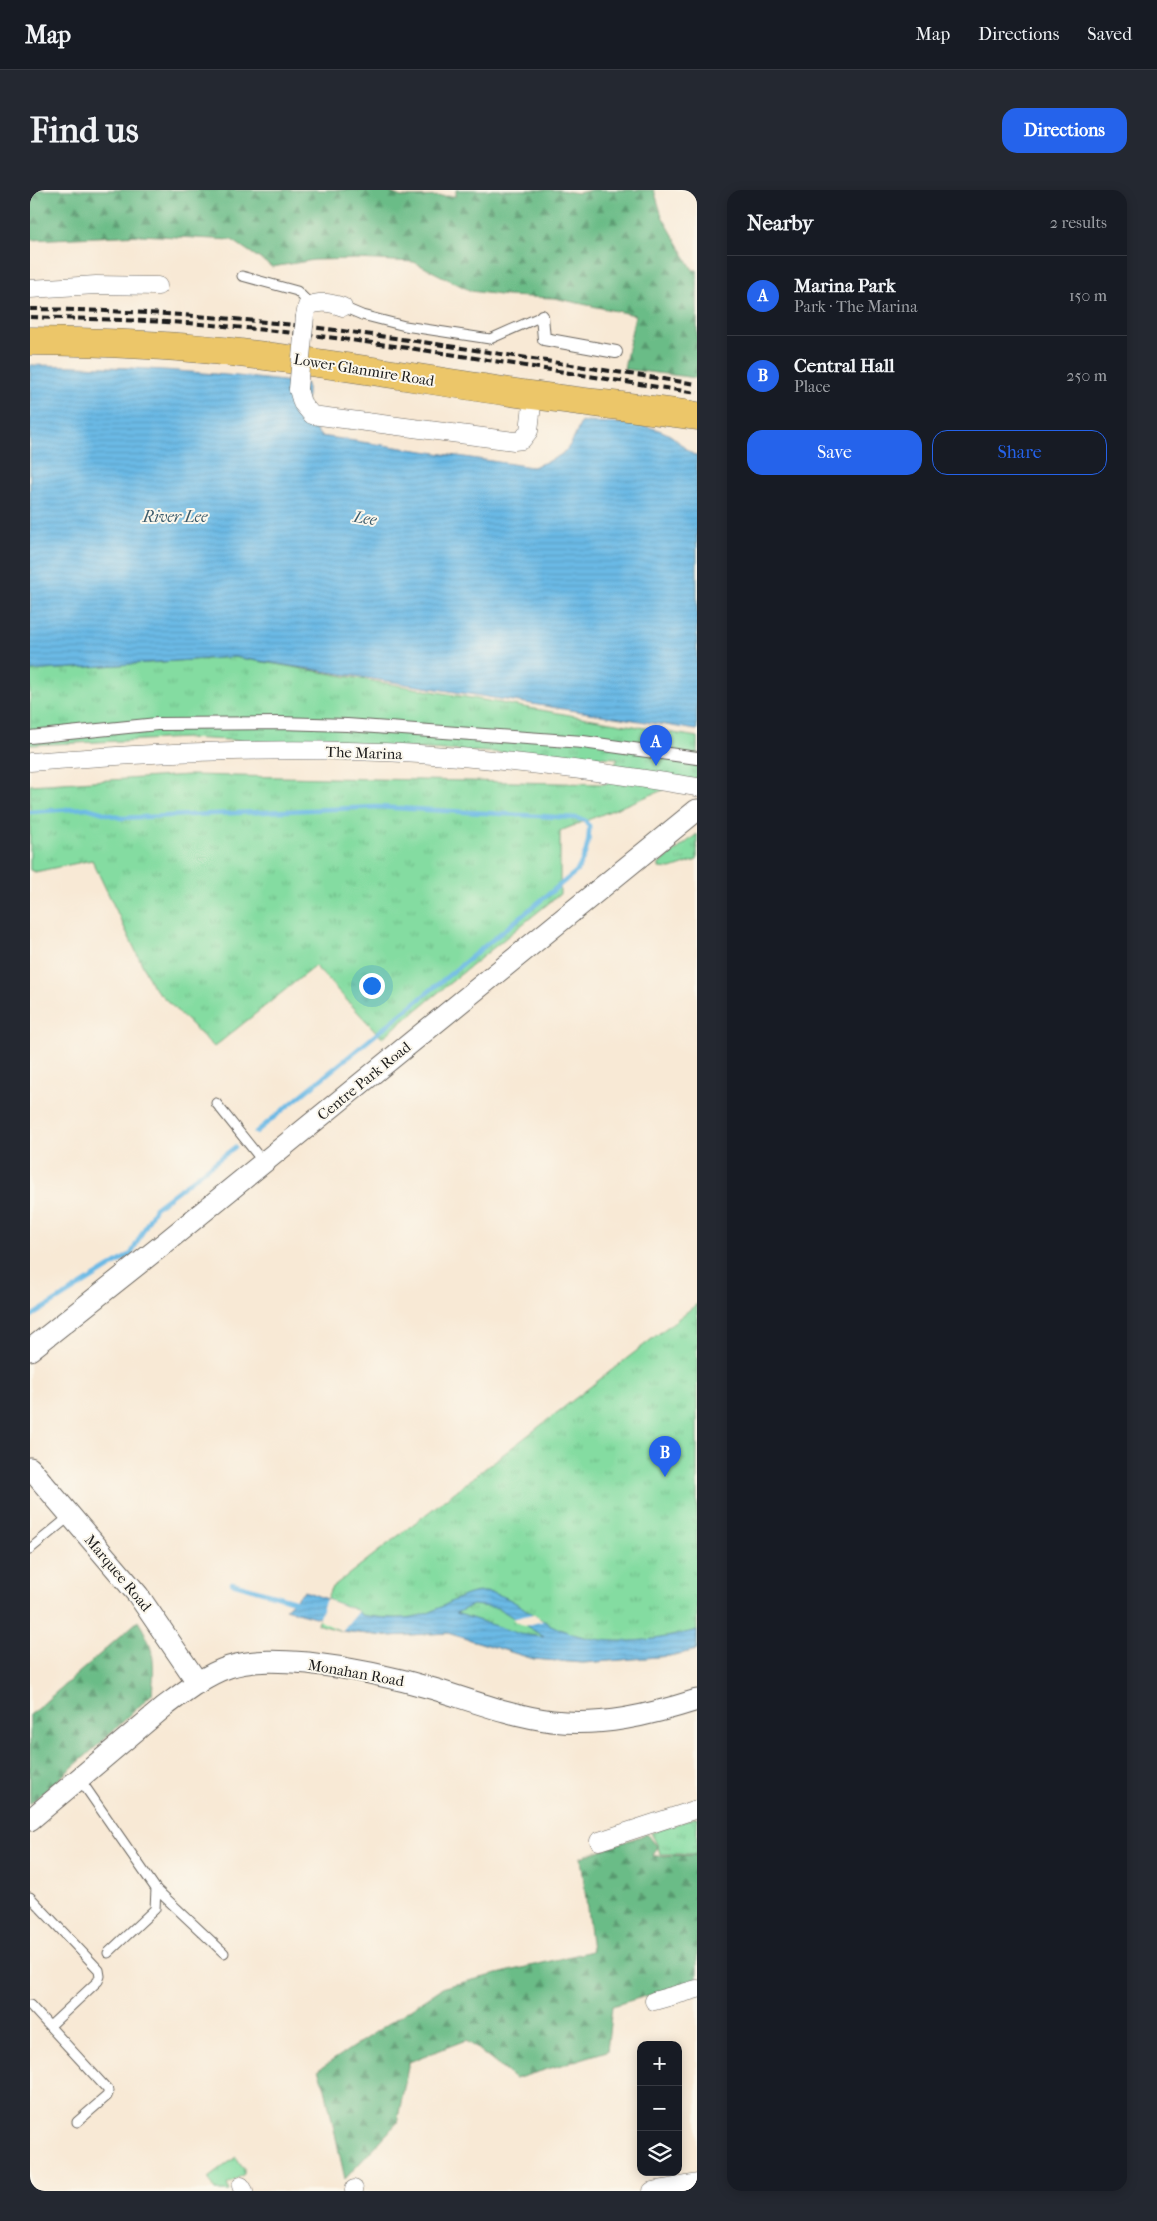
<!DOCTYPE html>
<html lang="en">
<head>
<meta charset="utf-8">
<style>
	:root { --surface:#171b24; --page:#242831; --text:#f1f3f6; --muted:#9ea1a6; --line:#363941; --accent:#2563eb }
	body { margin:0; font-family:"IM FELL French Canon",serif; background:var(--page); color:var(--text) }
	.controls { position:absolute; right:15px; bottom:15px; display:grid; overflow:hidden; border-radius:10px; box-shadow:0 2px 12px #0003 }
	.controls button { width:45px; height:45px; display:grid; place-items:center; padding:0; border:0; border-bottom:1px solid var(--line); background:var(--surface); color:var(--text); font:25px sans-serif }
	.you { position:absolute; left:341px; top:795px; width:18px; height:18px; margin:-12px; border:4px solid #fff; border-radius:50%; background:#1a73e8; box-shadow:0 0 0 8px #1a73e833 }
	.badge { display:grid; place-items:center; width:32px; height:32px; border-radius:50%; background:var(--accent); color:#fff; font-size:16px; font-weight:700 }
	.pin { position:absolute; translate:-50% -41px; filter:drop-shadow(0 1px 2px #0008) }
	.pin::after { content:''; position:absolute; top:26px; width:18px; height:15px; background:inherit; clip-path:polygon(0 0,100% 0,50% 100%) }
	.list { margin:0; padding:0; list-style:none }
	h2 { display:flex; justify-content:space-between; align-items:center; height:65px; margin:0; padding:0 20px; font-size:21px }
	h2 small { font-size:16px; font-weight:400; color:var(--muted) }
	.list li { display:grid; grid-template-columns:32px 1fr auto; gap:15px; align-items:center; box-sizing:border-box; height:80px; padding:0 20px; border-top:1px solid var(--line) }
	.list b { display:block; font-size:19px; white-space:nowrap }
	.list p { margin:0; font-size:16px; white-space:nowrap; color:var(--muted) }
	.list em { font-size:16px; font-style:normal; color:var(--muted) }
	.actions { display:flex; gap:10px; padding:15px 20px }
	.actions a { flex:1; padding:11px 0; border:1px solid var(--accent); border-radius:15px; text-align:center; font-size:18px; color:var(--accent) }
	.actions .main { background:var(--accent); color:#fff }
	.icon { flex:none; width:28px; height:28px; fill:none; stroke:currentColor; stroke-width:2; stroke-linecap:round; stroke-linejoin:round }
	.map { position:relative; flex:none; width:667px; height:2001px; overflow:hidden; border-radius:15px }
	header { display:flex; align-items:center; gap:30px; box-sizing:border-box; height:70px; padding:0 25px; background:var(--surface); border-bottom:1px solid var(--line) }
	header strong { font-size:24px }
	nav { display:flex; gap:28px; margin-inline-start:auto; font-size:18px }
	.intro { display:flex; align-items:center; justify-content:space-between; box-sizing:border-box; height:120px; padding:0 30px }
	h1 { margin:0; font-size:35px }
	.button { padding:12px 22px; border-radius:15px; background:var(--accent); color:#fff; font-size:18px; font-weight:700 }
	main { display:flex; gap:30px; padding:0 30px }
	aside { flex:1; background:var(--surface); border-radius:15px; box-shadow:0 2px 12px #0003 }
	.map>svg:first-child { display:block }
	.grass { fill:url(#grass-tufts); stroke:#507c5e }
	.forest { fill:url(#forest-firs); stroke:#446c52 }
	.water { fill:url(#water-rules); stroke:#436a80; fill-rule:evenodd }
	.pier { fill:#f8e9d5 }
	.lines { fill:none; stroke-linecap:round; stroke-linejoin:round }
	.stream { stroke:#6ab9e5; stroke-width:4.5 }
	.service-casing { stroke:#69645d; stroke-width:11 }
	.pedestrian-casing { stroke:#69645d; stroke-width:14 }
	.minor-casing { stroke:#69645d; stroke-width:19 }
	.tertiary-casing { stroke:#69645d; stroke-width:23 }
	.trunk-casing { stroke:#69645d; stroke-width:29 }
	.service { stroke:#fff; stroke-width:9 }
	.pedestrian { stroke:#fff; stroke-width:12 }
	.minor { stroke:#fff; stroke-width:18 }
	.tertiary { stroke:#fff; stroke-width:21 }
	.trunk { stroke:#ecc669; stroke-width:28 }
	.rail { stroke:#1c1c1c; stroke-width:4; stroke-dasharray:8 4; stroke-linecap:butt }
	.minor-bridge-casing { stroke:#69645d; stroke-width:19; stroke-linecap:butt }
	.minor-bridge { stroke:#fff; stroke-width:18 }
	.labels { text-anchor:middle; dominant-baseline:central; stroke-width:4; stroke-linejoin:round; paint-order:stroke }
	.street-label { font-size:15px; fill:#1c1c1c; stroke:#fbf7ec }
	.water-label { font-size:16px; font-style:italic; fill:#3b5b6c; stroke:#fbf7ec }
</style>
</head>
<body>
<header>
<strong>Map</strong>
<nav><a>Map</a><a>Directions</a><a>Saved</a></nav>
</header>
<div class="intro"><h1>Find us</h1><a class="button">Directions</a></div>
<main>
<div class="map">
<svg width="667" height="2001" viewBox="0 0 667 2001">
	<defs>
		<pattern id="grass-tufts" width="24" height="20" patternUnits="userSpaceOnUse" patternTransform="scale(1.25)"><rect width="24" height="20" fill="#84dca1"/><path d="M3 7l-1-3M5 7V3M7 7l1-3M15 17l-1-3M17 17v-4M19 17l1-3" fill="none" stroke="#71bc8a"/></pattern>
		<pattern id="forest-firs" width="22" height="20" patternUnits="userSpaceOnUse" patternTransform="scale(1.25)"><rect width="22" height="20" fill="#6bbc87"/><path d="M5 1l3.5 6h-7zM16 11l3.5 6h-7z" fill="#57986e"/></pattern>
		<pattern id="water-rules" width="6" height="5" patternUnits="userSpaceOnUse" patternTransform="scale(1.25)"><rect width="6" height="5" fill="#6ab9e5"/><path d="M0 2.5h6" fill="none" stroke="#5b9ec4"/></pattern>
	</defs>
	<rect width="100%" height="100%" fill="#fbf7ec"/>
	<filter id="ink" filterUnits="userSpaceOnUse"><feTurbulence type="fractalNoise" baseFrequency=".02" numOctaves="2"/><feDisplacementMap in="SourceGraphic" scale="10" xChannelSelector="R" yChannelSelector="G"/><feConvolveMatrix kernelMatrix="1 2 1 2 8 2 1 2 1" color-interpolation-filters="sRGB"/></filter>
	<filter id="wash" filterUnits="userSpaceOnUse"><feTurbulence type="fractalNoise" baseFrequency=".0096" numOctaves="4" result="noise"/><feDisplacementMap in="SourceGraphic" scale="20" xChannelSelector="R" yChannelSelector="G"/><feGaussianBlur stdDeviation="1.12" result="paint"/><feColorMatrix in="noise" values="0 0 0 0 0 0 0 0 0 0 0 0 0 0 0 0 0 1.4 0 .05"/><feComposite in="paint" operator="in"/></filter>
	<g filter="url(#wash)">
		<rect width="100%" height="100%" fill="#f8e9d5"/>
		<g class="grass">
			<path d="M204,467l463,80v54l-29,-3 -108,43v63l-178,144 -67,-72 -101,81 -61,-60 -61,-127 -57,12 -5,-2v-85l159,-10 416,9 13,-26 -431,-20 -157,7v-74z"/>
			<path d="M667,644v26l-26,9 -12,-1v-4z"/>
			<path d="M667,1114v346l-28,6 -86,7 -49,-4 -86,-26 -62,3 -44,-5 -25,-7 14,-36z"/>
			<path d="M667,1627v37h-37l-2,-8 -7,-13z"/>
			<path d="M206,1967l8,12v5l-17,11 3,6h-14l-8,-13z"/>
		</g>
		<g class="forest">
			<path d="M0,0h354l17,7 55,-1v-6h103l19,3 14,-3h62l8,26 31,54h4v108l-73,-9 11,-54 -81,-17 -47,-2 -36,-5 -57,-29 -57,-3 -43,1 -42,7 -40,-27 -91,-5 -111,5z"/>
			<path d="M108,1431c17,28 17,41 14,73l-47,45 -75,65v-89z"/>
			<path d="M617,1644l10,12 -4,10 44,-1v126l-85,25 -5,45 -92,28 -49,-39 -57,22 -12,61 -52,56 -20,-91 -7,-18 126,-83 148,-36 -11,-94z"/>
		</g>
		<g class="water">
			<path d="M0,175c93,1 185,7 277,19v37l14,15 211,31c32,-11 36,-13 49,-45 28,1 59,-1 85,11 12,5 18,18 31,23v274l-463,-73 -204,14z"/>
			<path d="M275,1401l53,20 3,4c22,3 46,6 67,-2 18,-7 37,-22 57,-21 24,2 38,17 57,28 48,29 103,24 155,10v20l-28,6 -86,7 -49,-4 -86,-26 -62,3 -44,-5 -23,-13 -34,-9zM443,1415l25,3 46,29 -24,-3 -64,-21z"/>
		</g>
		<g class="pier">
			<path d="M296,1409l32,12 -16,20 -24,-11z"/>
			<path d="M503,1424l10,7 -19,5 -12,-7z"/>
		</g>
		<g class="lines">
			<g class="stream">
				<path d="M0,622l57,-4 34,10 256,-11 199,11 8,2 5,6c1,16 -4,31 -12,45l-321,261"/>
				<path d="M0,1127l101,-63 24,-46 80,-61"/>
				<path d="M202,1393l66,19"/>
			</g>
		</g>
	</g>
	<g filter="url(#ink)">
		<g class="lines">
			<g class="service-casing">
				<g id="service">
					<path d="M212,86l55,15 14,14"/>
					<path d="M313,117l19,8 43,11 85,13 52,-23"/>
					<path d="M186,913l48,60"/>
					<path d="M0,1359l40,-33"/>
					<path d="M49,1588l77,111 -1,20 -47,44"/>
					<path d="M126,1699l68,64"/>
					<path d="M0,1707l69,73 1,6 -2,5 -48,45"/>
					<path d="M0,1815l79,86 -2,5 -30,26"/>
				</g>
			</g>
			<g class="pedestrian-casing">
				<g id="pedestrian">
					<path d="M512,126l2,23 72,13"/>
					<path d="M0,547l127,-13 123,-1 67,2 236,17 114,16"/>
				</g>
			</g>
			<g class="minor-casing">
				<g id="minor">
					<path d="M0,99l66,-4 62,1"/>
					<path d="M275,126l2,-10c13,-5 22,-4 36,1"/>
					<path d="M268,199l4,14 10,12 202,26 8,-1 7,-9 4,-35"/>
					<path d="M0,572c129,-10 260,-16 389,-8 93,6 186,18 278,33"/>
					<path d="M569,1651l98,-32"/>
					<path d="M624,1811l43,-12"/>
					<path d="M211,1996l3,5"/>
					<path d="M324,1999v2"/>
					<path d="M622,2001l45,-8"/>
				</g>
			</g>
			<g class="tertiary-casing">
				<g id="tertiary">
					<path d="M0,1160l136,-108 531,-432"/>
					<path d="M0,1278l108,127 60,88"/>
					<path d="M0,1630l134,-113c20,-15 41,-32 65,-40 25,-8 53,-6 79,-4 43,5 85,14 126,26 39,12 78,27 118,32 49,6 98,-6 145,-21"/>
				</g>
			</g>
			<g class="trunk-casing">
				<path id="trunk" d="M0,151c64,1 128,3 192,10 97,10 192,27 288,41 62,9 125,15 187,24"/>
			</g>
			<use href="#service" class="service"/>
			<use href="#pedestrian" class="pedestrian"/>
			<use href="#minor" class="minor"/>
			<use href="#tertiary" class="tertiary"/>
			<use href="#trunk" class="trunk"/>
			<g class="rail">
				<path d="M0,119c75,1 151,5 226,12 148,15 294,42 441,63"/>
				<path d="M0,127c57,2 113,3 170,7 166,13 332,44 497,69"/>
			</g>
			<g class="minor-bridge-casing">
				<path id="minor-bridge" d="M268,199l7,-73"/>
			</g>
			<use href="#minor-bridge" class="minor-bridge"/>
		</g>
	</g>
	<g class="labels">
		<g class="street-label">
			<text transform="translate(334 180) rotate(9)">Lower Glanmire Road</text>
			<text transform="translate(334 563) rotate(2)">The Marina</text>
			<text transform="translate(334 891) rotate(-39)">Centre Park Road</text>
			<text transform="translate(88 1383) rotate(50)">Marquee Road</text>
			<text transform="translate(326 1483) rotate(10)">Monahan Road</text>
		</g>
		<g class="water-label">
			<text x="145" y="326">River Lee</text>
			<text transform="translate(335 328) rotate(8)">Lee</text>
		</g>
	</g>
</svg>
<div class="controls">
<button>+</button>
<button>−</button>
<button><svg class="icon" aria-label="layers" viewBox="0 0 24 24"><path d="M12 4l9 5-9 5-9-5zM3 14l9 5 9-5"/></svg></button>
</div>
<div class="you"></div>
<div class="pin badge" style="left:626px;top:576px">A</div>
<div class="pin badge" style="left:635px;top:1287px">B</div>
</div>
<aside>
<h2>Nearby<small>2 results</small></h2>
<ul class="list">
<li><span class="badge">A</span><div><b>Marina Park</b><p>Park · The Marina</p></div><em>150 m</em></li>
<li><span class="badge">B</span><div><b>Central Hall</b><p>Place</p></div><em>250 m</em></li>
</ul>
<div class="actions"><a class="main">Save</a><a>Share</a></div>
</aside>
</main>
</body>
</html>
